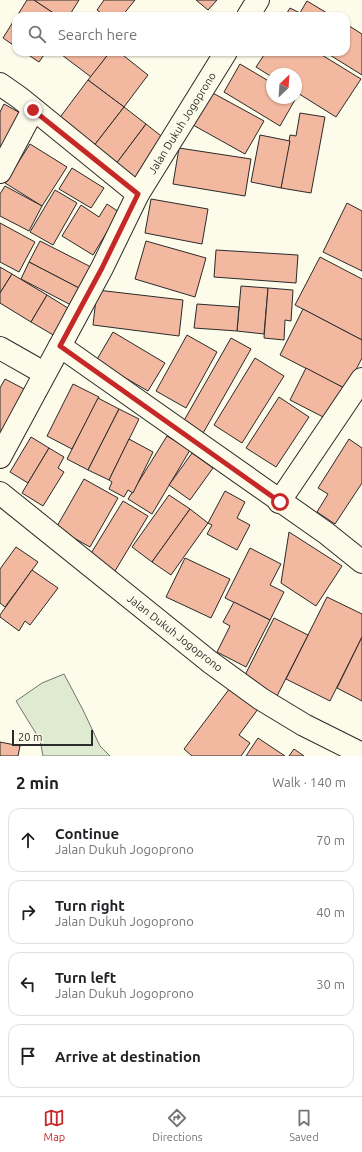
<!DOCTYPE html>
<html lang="en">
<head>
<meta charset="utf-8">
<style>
	:root { --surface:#fff; --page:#f6f6f6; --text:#202124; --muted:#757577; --line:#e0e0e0; --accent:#c62828 }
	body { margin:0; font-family:Ubuntu,sans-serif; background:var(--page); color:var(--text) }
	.compass { position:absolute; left:266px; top:68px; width:36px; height:36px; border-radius:50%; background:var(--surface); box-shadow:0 1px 3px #0004; rotate:25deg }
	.scale { position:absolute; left:12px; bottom:10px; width:81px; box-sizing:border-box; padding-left:4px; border:2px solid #2b2b2b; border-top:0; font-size:11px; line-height:14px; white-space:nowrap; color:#2b2b2b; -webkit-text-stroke:3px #fdfbea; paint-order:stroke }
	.stop { position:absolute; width:12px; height:12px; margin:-9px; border:3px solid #c62828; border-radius:50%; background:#fff }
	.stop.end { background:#c62828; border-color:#fff; box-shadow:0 1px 4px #0008 }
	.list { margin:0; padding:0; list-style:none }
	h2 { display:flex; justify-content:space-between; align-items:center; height:52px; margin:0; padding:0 16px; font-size:17px }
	h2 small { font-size:13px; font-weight:400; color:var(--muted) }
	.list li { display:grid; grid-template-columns:26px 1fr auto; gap:12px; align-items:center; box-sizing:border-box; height:64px; margin:0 8px 8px; padding:0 8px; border:1px solid var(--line); border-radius:12px }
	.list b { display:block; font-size:15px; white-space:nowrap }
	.list p { margin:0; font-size:13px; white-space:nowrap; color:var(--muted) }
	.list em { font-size:13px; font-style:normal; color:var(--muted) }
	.icon { flex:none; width:22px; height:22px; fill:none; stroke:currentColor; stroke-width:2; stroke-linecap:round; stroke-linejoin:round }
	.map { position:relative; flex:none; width:362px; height:756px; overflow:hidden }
	.search { position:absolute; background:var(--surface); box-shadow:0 1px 3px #0004; left:12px; right:12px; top:12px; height:44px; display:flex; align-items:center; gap:10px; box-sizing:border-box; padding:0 14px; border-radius:12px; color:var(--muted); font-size:15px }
	.sheet { height:340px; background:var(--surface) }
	nav { display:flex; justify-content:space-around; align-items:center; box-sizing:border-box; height:56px; border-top:1px solid var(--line); background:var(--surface); font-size:11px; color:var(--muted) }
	nav a { display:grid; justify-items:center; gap:2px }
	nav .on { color:var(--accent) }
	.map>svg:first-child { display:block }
	.green { fill:#deebd1; stroke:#74746e }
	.building { fill:#f2b8a0; stroke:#2b2b2b }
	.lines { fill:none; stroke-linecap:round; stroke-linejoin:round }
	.minor-casing { stroke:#2b2b2b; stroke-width:24 }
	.minor { stroke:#fdfbea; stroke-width:22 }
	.route { stroke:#c62828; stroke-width:5 }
	.labels { text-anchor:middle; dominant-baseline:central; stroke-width:3; stroke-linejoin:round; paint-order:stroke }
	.street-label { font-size:11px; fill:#2b2b2b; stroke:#fdfbea }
</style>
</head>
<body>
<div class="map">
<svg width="362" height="756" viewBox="0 0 362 756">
	<rect width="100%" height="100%" fill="#fdfbea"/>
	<path class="green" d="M64,674l19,36 17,36 10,10h-67l-3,-16 -24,-39 26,-18z"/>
	<g class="building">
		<path d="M27,0h7l24,16h-41z"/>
		<path d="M34,0h45l-10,16h-11z"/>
		<path d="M104,0h31l-13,16h-17l-8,-6z"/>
		<path d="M196,0h21l-9,10z"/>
		<path d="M307,1l25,15h-34z"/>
		<path d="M290,8l10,5 -2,3h-13z"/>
		<path d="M16,17v30l-13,-9z"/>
		<path d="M346,24l16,10v41l-37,-23h21z"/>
		<path d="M24,52h22l-7,10z"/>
		<path d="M64,52h46l-19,25 -29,-22z"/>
		<path d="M110,52h9l29,23 -24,32 -36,-27z"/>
		<path d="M266,52h51l44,27 -25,38 -40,-25v-18h-24v3l-16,-10z"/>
		<path d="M240,64l32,19v15h24l-16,28 -56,-34z"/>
		<path d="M88,80l36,27 -31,40 -35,-27z"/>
		<path d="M211,92l53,29 -19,33 -52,-29z"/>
		<path d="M4,104l18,10 -22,36v-38z"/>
		<path d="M124,107l22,17 -30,40 -23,-17z"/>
		<path d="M300,113l25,4 -14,76 -30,-5 9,-53 6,1z"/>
		<path d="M146,124l19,15 -31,40 -18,-15z"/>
		<path d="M260,135l30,6 -9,47 -30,-6z"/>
		<path d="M30,144l37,23 -25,39 -37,-23z"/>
		<path d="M179,148l72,11 -6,37 -72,-12z"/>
		<path d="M72,168l32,20 -13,20 -32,-19z"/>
		<path d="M5,186l37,20 -13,25 -29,-15v-22z"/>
		<path d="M55,190l22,13 -24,42 -23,-13z"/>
		<path d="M151,199l57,10 -6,35 -57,-11z"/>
		<path d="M347,203l15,8v60l-39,-19z"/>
		<path d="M107,204l12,8 -26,43 -31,-19 19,-31 18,12z"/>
		<path d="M0,223l35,19 -16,30 -19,-10z"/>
		<path d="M40,241l51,26 -12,21 -50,-26z"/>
		<path d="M146,241l60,17 -11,39 -60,-18z"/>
		<path d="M216,250l82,5 -2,28 -82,-6z"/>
		<path d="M320,257l42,22v61l-67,-35z"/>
		<path d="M29,262l50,26 -8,17 -50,-26z"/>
		<path d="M0,267l12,7 -12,19z"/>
		<path d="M12,274l35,21 -16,27 -31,-19v-10z"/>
		<path d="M241,286l27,2 -4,46 -27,-3z"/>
		<path d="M268,288l25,2 -2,31 -6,-1 -1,20 -20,-2z"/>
		<path d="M97,290l86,10 -4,36 -86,-11z"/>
		<path d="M47,295l24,15 -16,26 -24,-14z"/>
		<path d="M197,304l42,3 -2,24 -43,-3z"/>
		<path d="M303,309l59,31v18l-16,31 -66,-34z"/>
		<path d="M113,332l52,31 -17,28 -52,-30z"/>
		<path d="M187,335l30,17 -31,56 -30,-17z"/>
		<path d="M231,338l20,11 -49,86 -20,-11z"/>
		<path d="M255,358l29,18 -42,67 -28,-18z"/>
		<path d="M306,368l40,21 -17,31 -39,-20z"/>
		<path d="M5,379l21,11 -26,49v-51z"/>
		<path d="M73,384l26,13 -27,52 -25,-13z"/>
		<path d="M279,397l30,20 -33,50 -30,-19z"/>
		<path d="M98,398l21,11 -31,61 -21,-11z"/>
		<path d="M119,409l20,10 -30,61 -21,-10z"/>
		<path d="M167,436l23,14 -38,64 -24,-15z"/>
		<path d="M31,437l18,11 -21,35 -18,-11z"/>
		<path d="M129,439l24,13 -20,41 -5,-3 -4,7 -15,-8 3,-7 -3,-2z"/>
		<path d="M349,439l13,9v35l-27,41 -18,-12 11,-18 -10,-6z"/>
		<path d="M49,448l15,9 -6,11 6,4 -21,34 -21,-13z"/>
		<path d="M192,453l21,15 -23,32 -21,-15z"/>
		<path d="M84,479l34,19 -28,49 -34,-19z"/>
		<path d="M225,491l20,11 -8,16 13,7 -13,25 -30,-16 5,-9 -4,-2z"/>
		<path d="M169,495l21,14 -38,53 -20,-15z"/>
		<path d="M123,501l25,15 -33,55 -25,-16z"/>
		<path d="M190,509l18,14 -37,52 -19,-13z"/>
		<path d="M289,532l53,34 -26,40 -35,-23z"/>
		<path d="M16,547l22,15 -33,45 -5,-4v-34z"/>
		<path d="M250,548l31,16 -11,21 14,7 -14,28 -45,-22z"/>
		<path d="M185,558l45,21 -19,39 -45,-21z"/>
		<path d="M32,570l26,18 -28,37 -5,-4 -6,10 -19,-14v-2z"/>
		<path d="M327,597l35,17v23l-32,64 -44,-22z"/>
		<path d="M234,602l36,18 -24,47 -29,-15 13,-26 -7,-4z"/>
		<path d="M274,618l34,17 -31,61 -34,-17z"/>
		<path d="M362,637v64l-25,-13z"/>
		<path d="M230,688l28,21 -19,26 11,8 -9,13h-49l-8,-7z"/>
		<path d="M258,738l27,18h-39z"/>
		<path d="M0,742l20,4 -2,10h-18z"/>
		<path d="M294,749l10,7h-15z"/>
	</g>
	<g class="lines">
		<g class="minor-casing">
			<g id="minor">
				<path d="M248,16l10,-16"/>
				<path d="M0,84l20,14 118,96"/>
				<path d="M0,172l33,-62"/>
				<path d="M60,346l266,187 36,29"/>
				<path d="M0,348l44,25"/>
				<path d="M0,457l102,-189 36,-74 88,-142"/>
				<path d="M0,493l210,169 51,37 43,26 58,29"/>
				<path d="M279,502l83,-123"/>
			</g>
		</g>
		<use href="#minor" class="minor"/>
	</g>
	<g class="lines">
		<path class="route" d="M33,110l105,84 -36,74 -42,78 220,156"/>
	</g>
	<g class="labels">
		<g class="street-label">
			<text transform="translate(182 123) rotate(-58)">Jalan Dukuh Jogoprono</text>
			<text transform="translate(175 633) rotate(38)">Jalan Dukuh Jogoprono</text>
		</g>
	</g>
</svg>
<svg class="compass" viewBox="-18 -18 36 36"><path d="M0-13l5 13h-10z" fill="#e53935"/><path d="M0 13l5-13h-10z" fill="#757577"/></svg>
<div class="scale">20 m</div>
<div class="stop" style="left:280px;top:502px"></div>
<div class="stop end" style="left:33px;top:110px"></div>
<div class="search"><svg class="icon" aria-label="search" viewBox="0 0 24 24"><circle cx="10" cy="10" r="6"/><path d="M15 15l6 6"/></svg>Search here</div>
</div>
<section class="sheet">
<h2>2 min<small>Walk · 140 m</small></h2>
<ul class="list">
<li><svg class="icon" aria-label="ahead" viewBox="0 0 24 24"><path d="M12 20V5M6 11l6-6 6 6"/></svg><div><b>Continue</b><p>Jalan Dukuh Jogoprono</p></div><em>70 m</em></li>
<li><svg class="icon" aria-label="right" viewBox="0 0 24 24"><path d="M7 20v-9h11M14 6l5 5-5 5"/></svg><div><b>Turn right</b><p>Jalan Dukuh Jogoprono</p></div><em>40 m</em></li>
<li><svg class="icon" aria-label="left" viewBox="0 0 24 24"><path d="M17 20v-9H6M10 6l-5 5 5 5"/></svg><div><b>Turn left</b><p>Jalan Dukuh Jogoprono</p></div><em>30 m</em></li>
<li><svg class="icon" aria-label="arrive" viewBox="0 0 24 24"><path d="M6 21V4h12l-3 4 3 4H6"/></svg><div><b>Arrive at destination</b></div></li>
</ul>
</section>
<nav>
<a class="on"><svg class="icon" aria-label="map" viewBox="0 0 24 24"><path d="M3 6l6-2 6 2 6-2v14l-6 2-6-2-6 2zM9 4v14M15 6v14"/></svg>Map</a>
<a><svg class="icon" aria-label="directions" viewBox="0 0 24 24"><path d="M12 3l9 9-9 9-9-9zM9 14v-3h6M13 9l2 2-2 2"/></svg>Directions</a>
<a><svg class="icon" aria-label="saved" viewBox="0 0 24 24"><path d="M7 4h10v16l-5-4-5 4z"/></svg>Saved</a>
</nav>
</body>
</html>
